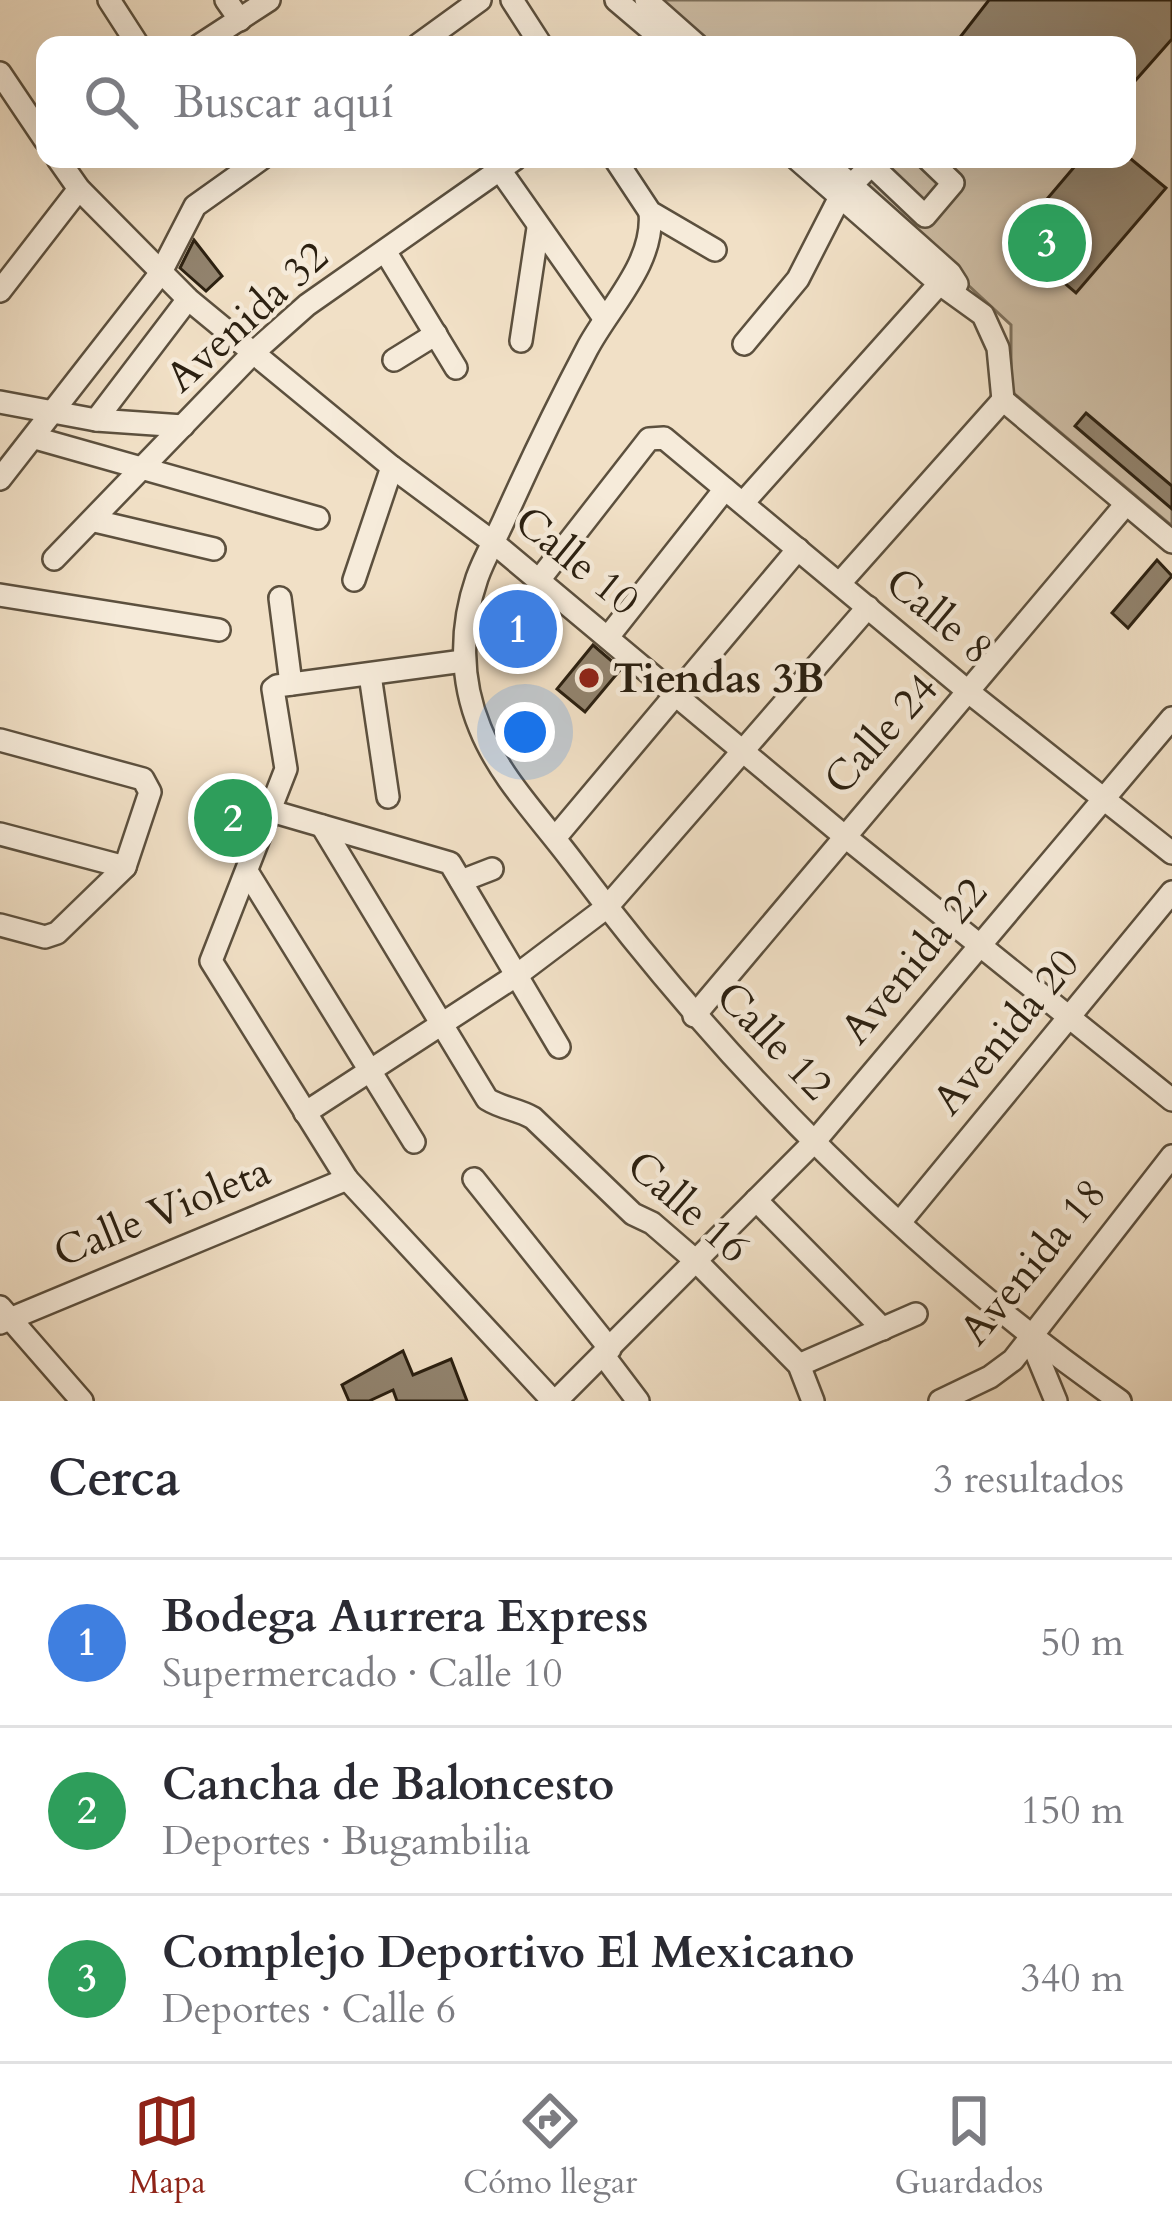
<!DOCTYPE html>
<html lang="es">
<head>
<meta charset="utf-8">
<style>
	:root { --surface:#fff; --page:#f7f7f7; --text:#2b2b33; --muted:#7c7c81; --line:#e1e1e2; --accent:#8f2418 }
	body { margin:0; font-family:Cardo,serif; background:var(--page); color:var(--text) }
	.you { position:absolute; left:525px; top:732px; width:42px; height:42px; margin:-30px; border:9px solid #fff; border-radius:50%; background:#1a73e8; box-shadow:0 0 0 18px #1a73e833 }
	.badge { display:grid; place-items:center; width:78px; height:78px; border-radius:50%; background:var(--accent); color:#fff; font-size:39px; font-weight:700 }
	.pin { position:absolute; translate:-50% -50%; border:6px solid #fff; box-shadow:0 3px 12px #0006 }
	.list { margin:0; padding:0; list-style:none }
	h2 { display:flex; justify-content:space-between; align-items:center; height:156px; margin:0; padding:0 48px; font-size:51px }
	h2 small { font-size:39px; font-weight:400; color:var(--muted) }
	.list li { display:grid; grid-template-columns:78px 1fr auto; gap:36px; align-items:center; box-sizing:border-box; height:168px; padding:0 48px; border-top:3px solid var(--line) }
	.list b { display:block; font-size:45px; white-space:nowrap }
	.list p { margin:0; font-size:39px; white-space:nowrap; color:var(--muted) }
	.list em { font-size:39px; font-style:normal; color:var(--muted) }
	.icon { flex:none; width:66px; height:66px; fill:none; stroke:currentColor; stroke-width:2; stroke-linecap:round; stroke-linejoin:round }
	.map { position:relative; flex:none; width:1172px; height:1401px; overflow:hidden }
	.search { position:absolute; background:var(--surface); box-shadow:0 12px 48px #0002; left:36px; right:36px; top:36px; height:132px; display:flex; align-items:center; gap:30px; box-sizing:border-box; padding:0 42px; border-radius:24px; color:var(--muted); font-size:45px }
	.sheet { height:660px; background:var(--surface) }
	nav { display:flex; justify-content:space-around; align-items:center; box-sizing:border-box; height:168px; border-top:3px solid var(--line); background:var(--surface); font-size:33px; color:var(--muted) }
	nav a { display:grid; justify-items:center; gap:6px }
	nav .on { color:var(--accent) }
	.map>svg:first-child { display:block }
	.park { fill:#cfbfa7; stroke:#7d705c; stroke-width:3 }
	.building { fill:#92846f; stroke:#2b2011; stroke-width:3 }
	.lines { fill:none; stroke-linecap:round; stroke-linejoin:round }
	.minor-casing { stroke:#5c503e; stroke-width:26 }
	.minor { stroke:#f6ebda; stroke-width:21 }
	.poi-dot { fill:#8f2418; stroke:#f6ebda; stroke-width:4.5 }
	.labels { text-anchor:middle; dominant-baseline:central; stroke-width:9; stroke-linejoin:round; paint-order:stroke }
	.street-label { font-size:42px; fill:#2b2011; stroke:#f6ebda }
	.poi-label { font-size:42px; font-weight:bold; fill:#2b2011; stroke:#f6ebda; text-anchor:start }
</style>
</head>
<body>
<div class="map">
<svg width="1172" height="1401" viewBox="0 0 1172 1401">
	<rect width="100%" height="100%" fill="#f1e0c6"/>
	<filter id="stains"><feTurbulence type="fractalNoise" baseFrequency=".00167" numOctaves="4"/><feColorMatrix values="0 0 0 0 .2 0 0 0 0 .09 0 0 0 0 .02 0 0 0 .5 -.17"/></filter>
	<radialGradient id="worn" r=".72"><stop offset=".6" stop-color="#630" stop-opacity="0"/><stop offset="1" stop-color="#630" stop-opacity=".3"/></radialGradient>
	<g class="park">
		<path d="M656,0h516v526l-161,-135v-66l-179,-166h295v-114h-421z"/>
		<path d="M229,786l29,11 -20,54 -30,-12z"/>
	</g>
	<g class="building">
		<path d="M989,0h183v39l-45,51v-45h-173z"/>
		<path d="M1081,159h50l35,29 -90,105 -63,-54z"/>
		<path d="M194,240l28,36 -16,15 -26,-23z"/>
		<path d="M1086,413l86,73v23l-97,-83z"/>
		<path d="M1157,560l15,16 -44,52 -16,-15z"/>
		<path d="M525,597l23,20 -38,44 -23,-19z"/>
		<path d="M593,645l28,24 -36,43 -28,-23z"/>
		<path d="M403,1351l10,24 38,-16 16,42h-70l-4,-11 -24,11h-20l-7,-16z"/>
	</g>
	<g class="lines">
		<g class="minor-casing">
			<g id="minor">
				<path d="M109,0l29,45"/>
				<path d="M226,0l14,20"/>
				<path d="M512,0l29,45"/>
				<path d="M616,0l53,45"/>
				<path d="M646,0l51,45"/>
				<path d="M200,45l69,-45"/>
				<path d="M418,45l62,-45"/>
				<path d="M0,73l45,67"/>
				<path d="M58,159l21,30 109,110 204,168 102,76 349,292 329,265"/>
				<path d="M615,159l35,53 65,38"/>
				<path d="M797,159l143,125 43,31 15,33 5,52 169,142"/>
				<path d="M822,159l128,114 7,11"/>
				<path d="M865,159l60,57 28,-33 -25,-24"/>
				<path d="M500,170l104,148"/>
				<path d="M650,212c5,51 -41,95 -63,137 -30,57 -57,113 -83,171 -9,20 -20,38 -27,58 -17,49 -17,102 3,150 20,50 61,91 93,134 153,204 338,392 547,539"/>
				<path d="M385,251l71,117"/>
				<path d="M0,291l79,-102"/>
				<path d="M521,341l17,-113"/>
				<path d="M744,344l54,-65 42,-82 31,-32"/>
				<path d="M394,360l42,-26"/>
				<path d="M0,402l96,18 87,6"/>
				<path d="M96,420l92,-121"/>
				<path d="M35,438l283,80"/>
				<path d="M0,479l160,-205 35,-68 66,-47"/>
				<path d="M743,503l206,-230"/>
				<path d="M95,521l119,28"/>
				<path d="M54,559l199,-206 54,-48 208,-146"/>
				<path d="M354,580l38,-113"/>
				<path d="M539,580l110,-141 15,-1 306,255 202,160"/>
				<path d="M840,583l163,-183"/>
				<path d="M0,595l219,35"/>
				<path d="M280,598l11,86"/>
				<path d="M608,637l117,-148"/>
				<path d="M463,661l-186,25 -4,3 13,80 -75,192 136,218 206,222"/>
				<path d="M370,675l18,122"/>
				<path d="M0,740l143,39 7,13 -25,75 -68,66 -12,4 -45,-12"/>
				<path d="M271,811l179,52 109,184"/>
				<path d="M322,826l165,273c16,10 31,10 46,19l100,96 19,9 44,38 103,104 14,36"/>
				<path d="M0,834l125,33"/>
				<path d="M555,838l243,-289"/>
				<path d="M248,873l166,269"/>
				<path d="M461,881l31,-12"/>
				<path d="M694,1016l432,-512"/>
				<path d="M305,1113l212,-138 90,-68 261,-300"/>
				<path d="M474,1179l136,170"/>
				<path d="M756,1200l127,129"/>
				<path d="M901,1221l271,-329"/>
				<path d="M0,1307l82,94"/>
				<path d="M0,1323l347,-144"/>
				<path d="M1030,1338l26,63"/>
				<path d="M604,1356l34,45"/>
				<path d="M799,1365l117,-51"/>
				<path d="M556,1401l259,-260 357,-423"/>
				<path d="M940,1401l50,-24 23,-17 159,-204"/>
			</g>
		</g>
		<use href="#minor" class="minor"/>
	</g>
	<circle class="poi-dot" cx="589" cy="678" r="12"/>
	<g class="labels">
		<g class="street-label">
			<text transform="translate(247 317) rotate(-42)">Avenida 32</text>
			<text transform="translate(577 561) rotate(39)">Calle 10</text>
			<text transform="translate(939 616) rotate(40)">Calle 8</text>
			<text transform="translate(881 734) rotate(-48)">Calle 24</text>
			<text transform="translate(914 961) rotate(-50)">Avenida 22</text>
			<text transform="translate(1006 1032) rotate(-50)">Avenida 20</text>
			<text transform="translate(774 1041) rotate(46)">Calle 12</text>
			<text transform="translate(688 1207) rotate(41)">Calle 16</text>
			<text transform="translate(162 1212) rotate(-22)">Calle Violeta</text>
			<text transform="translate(1033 1262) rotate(-50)">Avenida 18</text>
		</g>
		<g class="poi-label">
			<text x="613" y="678">Tiendas 3B</text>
		</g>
	</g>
	<rect width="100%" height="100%" filter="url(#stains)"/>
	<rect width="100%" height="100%" fill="url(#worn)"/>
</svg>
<div class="you"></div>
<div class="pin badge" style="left:518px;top:629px;background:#3f7fe0">1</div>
<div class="pin badge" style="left:233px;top:818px;background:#2e9e5b">2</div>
<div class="pin badge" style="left:1047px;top:243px;background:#2e9e5b">3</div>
<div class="search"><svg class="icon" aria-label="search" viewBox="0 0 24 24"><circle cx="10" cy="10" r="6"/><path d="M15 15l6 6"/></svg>Buscar aquí</div>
</div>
<section class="sheet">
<h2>Cerca<small>3 resultados</small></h2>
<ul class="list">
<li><span class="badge" style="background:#3f7fe0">1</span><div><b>Bodega Aurrera Express</b><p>Supermercado · Calle 10</p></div><em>50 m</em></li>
<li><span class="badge" style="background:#2e9e5b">2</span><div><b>Cancha de Baloncesto</b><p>Deportes · Bugambilia</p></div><em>150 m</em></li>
<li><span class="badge" style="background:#2e9e5b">3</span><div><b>Complejo Deportivo El Mexicano</b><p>Deportes · Calle 6</p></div><em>340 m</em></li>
</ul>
</section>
<nav>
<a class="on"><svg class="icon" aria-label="map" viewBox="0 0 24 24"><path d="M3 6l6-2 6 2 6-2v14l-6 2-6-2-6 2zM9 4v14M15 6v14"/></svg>Mapa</a>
<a><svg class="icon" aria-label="directions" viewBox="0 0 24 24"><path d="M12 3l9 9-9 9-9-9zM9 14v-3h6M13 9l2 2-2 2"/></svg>Cómo llegar</a>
<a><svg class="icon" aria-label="saved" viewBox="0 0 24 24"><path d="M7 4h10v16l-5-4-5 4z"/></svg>Guardados</a>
</nav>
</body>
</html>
